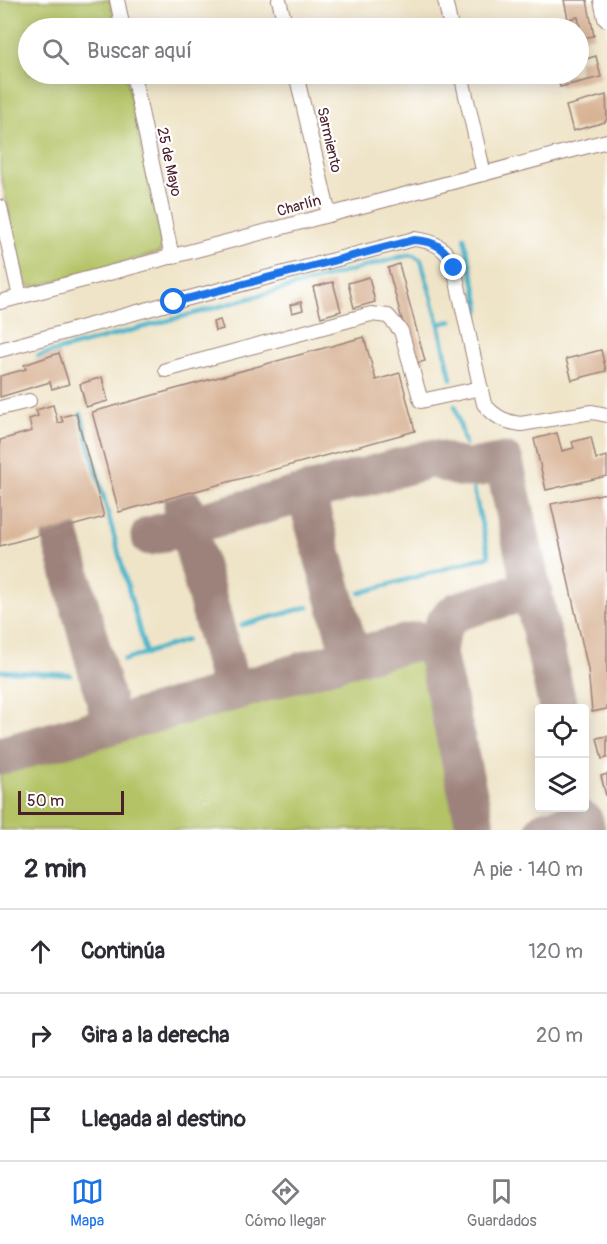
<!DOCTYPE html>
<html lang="es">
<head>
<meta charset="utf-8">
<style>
	:root { --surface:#fff; --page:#f7f7f7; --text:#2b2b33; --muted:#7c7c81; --line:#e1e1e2; --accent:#1a73e8 }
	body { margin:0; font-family:Pangolin,sans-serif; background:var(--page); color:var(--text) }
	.controls { position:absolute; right:18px; bottom:18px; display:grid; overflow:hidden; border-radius:6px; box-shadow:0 3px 15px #0003 }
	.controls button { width:54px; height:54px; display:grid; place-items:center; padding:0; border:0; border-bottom:2px solid var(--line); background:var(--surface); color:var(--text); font:30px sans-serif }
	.scale { position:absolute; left:18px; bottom:15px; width:106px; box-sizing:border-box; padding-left:6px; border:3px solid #4a1f2b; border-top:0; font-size:16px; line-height:21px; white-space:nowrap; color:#4a1f2b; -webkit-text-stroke:4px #fff; paint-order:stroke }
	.stop { position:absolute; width:18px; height:18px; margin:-14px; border:4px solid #1a73e8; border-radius:50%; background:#fff }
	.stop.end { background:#1a73e8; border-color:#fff; box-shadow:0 2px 6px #0008 }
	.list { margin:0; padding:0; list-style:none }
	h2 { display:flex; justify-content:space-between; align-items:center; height:78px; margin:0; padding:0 24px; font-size:26px }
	h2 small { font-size:20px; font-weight:400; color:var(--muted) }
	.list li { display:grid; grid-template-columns:39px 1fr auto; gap:18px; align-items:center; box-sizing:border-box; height:84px; padding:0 24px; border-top:2px solid var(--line) }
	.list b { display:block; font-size:22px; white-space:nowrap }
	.list em { font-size:20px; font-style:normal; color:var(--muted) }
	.icon { flex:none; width:33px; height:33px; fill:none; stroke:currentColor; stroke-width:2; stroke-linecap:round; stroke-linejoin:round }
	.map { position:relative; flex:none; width:607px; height:830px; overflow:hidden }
	.search { position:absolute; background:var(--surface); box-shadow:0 3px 15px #0003; left:18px; right:18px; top:18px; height:66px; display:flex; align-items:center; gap:15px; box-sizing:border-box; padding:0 21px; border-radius:33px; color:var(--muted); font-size:22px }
	.sheet { height:330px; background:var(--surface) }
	nav { display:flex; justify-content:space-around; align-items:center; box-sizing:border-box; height:84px; border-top:2px solid var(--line); background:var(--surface); font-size:16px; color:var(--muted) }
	nav a { display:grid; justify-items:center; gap:3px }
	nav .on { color:var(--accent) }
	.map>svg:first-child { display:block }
	.green { fill:#b3c365; stroke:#7e7148; stroke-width:1.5 }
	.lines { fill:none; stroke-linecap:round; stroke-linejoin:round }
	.stream { stroke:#4ab3c9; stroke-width:4.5 }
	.taxiway { stroke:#9c827a; stroke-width:39 }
	.building { fill:#d8b294 }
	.minor-casing { stroke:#9c827a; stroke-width:16 }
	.major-casing { stroke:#9c827a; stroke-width:20 }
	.minor { stroke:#fff; stroke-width:14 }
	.major { stroke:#fff; stroke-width:18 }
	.route { stroke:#1a73e8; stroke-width:8 }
	.labels { text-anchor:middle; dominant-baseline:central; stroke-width:4.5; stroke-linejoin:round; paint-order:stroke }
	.street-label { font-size:15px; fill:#4a1f2b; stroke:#fff }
</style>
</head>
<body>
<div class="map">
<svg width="607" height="830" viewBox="0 0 607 830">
	<rect width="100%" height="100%" fill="#fff"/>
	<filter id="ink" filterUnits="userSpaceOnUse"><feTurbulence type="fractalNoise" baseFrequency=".0167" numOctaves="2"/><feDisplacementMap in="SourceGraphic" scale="12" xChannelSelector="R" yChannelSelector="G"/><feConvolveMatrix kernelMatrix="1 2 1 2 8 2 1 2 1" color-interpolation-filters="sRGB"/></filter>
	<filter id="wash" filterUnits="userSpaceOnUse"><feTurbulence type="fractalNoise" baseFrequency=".008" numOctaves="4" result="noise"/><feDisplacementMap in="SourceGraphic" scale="24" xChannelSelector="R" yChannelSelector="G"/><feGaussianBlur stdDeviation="1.35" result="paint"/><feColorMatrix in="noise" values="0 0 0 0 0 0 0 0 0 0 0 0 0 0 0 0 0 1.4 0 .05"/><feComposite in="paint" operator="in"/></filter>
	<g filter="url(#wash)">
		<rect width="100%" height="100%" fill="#efe4c8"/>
		<g class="green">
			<path d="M0,0h110l6,28h-88v46h98l36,172 -1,5 -3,2 -124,34 -5,-1 -4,-4 -25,-110z"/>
			<path d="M407,659h8l12,11 34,160h-461v-58z"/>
		</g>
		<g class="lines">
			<g class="stream">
				<path d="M464,237l16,71 -2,5"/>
				<path d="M439,324l13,-3"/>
				<path d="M38,356l370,-101 7,1 6,4 18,64 12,55"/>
				<path d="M455,406l10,38"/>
				<path d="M81,414l65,240"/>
				<path d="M360,593l129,-37 -15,-66"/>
				<path d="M242,625l66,-18"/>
				<path d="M124,660l63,-20"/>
				<path d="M0,671l71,4"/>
			</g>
			<g class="taxiway">
				<path d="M306,494l45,163"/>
				<path d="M183,506l49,186"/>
				<path d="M150,536l280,-77c13,1 18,6 29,8 15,3 31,-2 45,-5l54,246"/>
				<path d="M61,537l51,187"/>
				<path d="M0,756l232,-64 119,-35 67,-16 8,2 11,11"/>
				<path d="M476,830l-39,-176c2,-18 4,-33 21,-43l74,-21"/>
				<path d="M545,830l39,-9 2,9"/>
			</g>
		</g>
		<g id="blocks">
			<g class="building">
				<path d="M564,0h23l7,36 -12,2 -4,-21 -10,2z"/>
				<path d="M596,56l5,21 -41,10 -3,-13h22v-13z"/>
				<path d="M606,95l1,24 -2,3 -32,9 -7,-25z"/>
				<path d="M399,264l26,97 -11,3 -26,-96z"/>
				<path d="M369,277l6,25 -21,6 -6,-25z"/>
				<path d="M333,282l8,29 -20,6 -8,-30z"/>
				<path d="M301,302l2,8 -11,3 -2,-8z"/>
				<path d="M220,320l3,9 -8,2 -2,-9z"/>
				<path d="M364,337l12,43 24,-7 15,58 -296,81 -27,-100z"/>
				<path d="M601,350l5,21 -34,9 -6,-21z"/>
				<path d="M59,353l10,31 -17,5 -2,-7 -50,15v-21l26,-7 -2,-4z"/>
				<path d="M102,377l6,24 -22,6 -6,-23z"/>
				<path d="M53,405l5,18 5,-1 -2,-5 15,-4 28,104 -104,29v-106l32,-9 -3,-12 9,-3 -2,-6z"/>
				<path d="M557,433l5,18 12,-3 -2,-6 19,-5 5,22 11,-3v20l-61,14 -12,-51z"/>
				<path d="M607,493v216l-15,3 -4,-43 -37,-165z"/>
				<path d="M607,736v22l-5,1 -5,-21z"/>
				<path d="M607,774v22h-1l-5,-20z"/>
			</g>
		</g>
	</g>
	<g filter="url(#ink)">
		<use href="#blocks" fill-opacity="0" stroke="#9c827a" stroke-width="1.5"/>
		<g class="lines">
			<g class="minor-casing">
				<g id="minor">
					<path d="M117,0l6,28"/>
					<path d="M279,0l7,28"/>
					<path d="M445,0l6,28"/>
					<path d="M133,74l39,183"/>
					<path d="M296,74l33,141"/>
					<path d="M461,74l23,100"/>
					<path d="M0,207l20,90"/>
					<path d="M0,302l607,-161"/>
					<path d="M0,350l174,-48 240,-63c21,2 33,9 40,29l30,136c11,13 21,18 37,20l71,-12 15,3"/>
					<path d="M166,370l205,-56 17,2 13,15 20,70 60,-13"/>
					<path d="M0,408l29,-7"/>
				</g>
			</g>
			<g class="major-casing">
				<path id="major" d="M603,0l4,18"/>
			</g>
			<use href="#minor" class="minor"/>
			<use href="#major" class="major"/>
		</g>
	</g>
	<g class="lines" filter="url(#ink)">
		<path class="route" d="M174,302l240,-62c21,1 33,8 40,28"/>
	</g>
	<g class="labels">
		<g class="street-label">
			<text transform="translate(329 140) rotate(77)">Sarmiento</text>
			<text transform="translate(169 162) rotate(78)">25 de Mayo</text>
			<text transform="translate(299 206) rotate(-15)">Charlín</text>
		</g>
	</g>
</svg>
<div class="controls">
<button><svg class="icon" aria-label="locate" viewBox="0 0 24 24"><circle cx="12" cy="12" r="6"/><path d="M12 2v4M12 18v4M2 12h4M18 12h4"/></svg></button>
<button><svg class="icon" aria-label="layers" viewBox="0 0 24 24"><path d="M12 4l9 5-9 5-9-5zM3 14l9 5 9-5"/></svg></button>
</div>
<div class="scale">50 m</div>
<div class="stop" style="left:174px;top:302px"></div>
<div class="stop end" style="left:454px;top:268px"></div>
<div class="search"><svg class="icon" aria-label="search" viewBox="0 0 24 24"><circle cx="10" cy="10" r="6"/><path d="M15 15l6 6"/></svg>Buscar aquí</div>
</div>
<section class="sheet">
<h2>2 min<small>A pie · 140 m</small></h2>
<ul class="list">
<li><svg class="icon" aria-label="ahead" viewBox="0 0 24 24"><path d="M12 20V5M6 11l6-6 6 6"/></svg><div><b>Continúa</b></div><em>120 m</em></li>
<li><svg class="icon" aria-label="right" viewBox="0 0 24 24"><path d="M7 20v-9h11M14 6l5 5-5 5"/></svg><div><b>Gira a la derecha</b></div><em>20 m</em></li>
<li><svg class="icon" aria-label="arrive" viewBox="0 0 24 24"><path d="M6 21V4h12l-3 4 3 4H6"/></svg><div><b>Llegada al destino</b></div></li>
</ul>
</section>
<nav>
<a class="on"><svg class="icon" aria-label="map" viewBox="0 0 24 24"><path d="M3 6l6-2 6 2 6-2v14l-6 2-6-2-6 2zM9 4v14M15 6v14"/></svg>Mapa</a>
<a><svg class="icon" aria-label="directions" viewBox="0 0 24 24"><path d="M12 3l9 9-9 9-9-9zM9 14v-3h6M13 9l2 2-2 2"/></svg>Cómo llegar</a>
<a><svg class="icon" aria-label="saved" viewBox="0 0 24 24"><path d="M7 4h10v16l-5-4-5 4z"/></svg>Guardados</a>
</nav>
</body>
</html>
